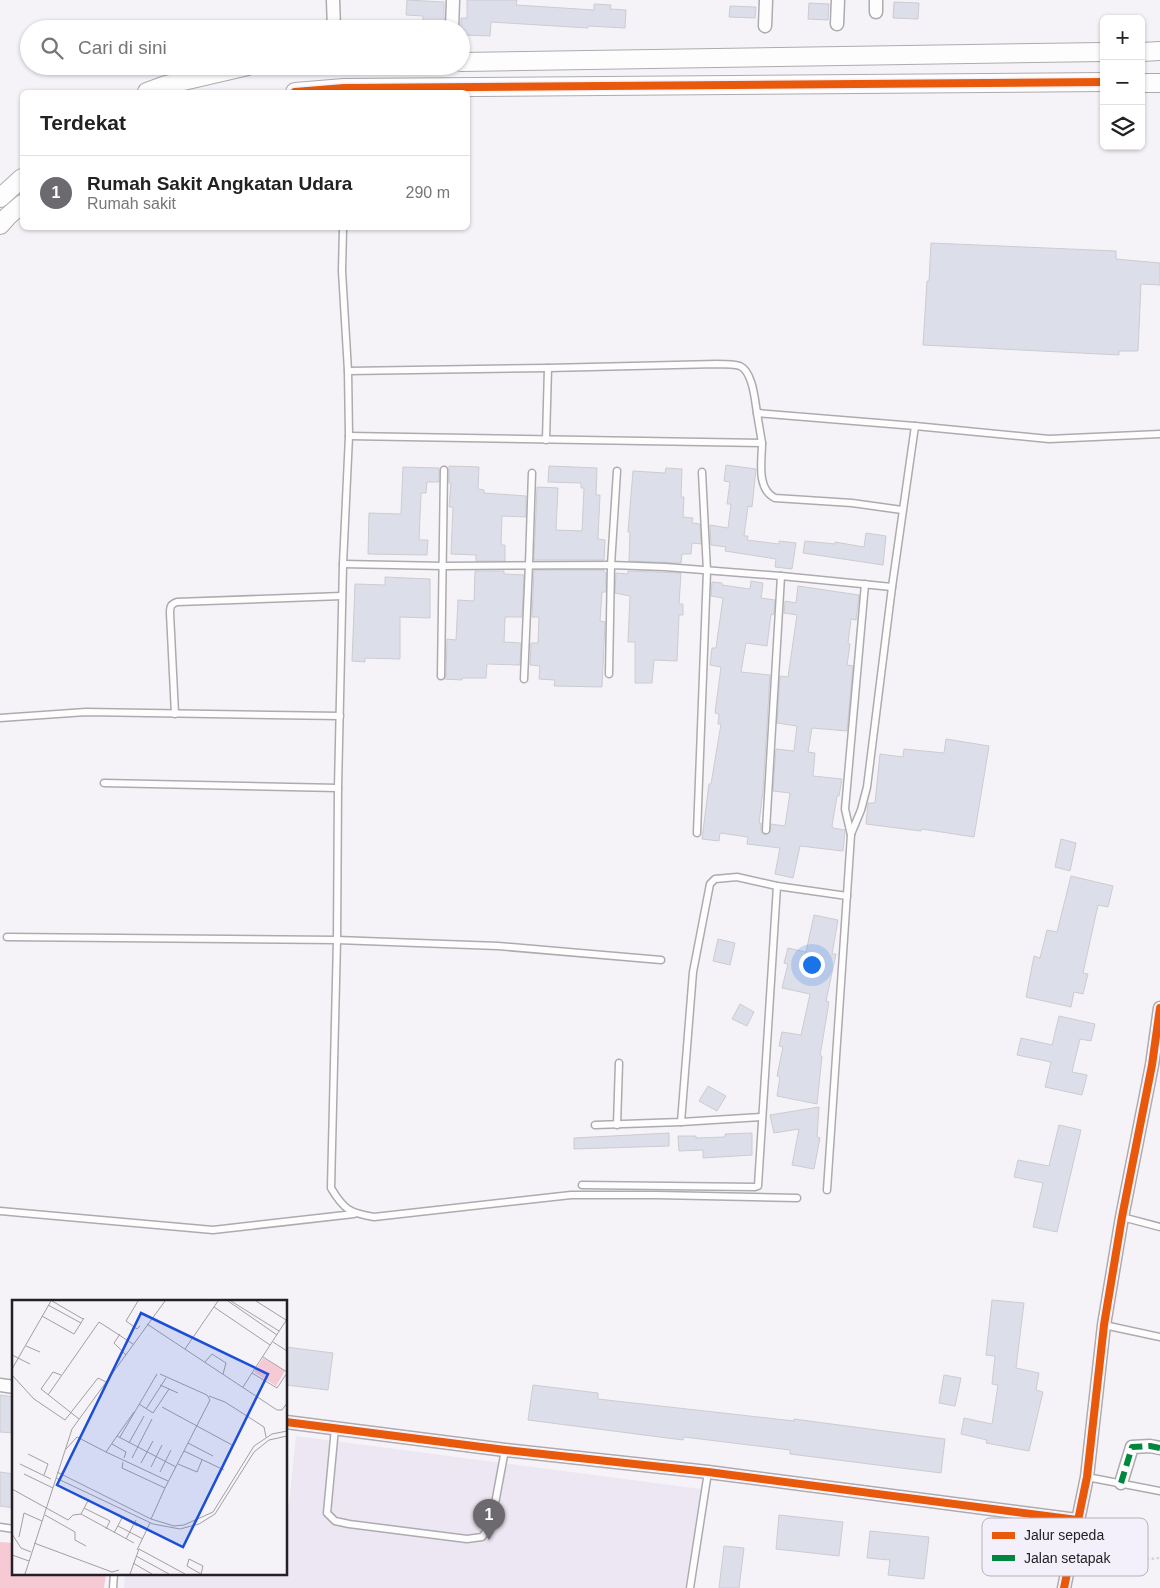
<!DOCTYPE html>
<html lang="id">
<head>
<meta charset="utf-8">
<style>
	:root { --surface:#fff; --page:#f6f6f6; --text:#222; --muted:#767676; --line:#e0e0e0; --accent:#6c6a6f }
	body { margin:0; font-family:Helvetica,sans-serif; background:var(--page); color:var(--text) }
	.controls { position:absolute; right:15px; top:15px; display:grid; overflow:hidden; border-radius:8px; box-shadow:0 1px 4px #0004 }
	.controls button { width:45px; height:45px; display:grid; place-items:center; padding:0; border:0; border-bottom:1px solid var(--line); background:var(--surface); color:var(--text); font:25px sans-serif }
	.you { position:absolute; left:811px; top:964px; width:18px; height:18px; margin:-12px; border:4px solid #fff; border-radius:50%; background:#1a73e8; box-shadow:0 0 0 8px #1a73e833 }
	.badge { display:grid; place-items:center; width:32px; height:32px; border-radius:50%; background:var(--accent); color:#fff; font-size:16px; font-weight:700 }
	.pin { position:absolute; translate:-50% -41px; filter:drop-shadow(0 1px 2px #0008) }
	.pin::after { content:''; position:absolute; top:26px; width:18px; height:15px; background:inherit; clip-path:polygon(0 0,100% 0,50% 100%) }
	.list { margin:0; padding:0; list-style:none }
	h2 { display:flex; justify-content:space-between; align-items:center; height:65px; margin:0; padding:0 20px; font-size:21px }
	h2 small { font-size:16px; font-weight:400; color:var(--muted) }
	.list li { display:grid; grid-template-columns:32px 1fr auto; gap:15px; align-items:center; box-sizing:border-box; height:75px; padding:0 20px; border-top:1px solid var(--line) }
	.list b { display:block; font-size:19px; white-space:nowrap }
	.list p { margin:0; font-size:16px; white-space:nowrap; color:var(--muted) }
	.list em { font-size:16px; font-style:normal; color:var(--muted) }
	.icon { flex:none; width:28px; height:28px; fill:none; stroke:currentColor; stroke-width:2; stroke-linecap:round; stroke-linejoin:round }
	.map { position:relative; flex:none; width:1160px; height:1588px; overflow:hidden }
	.search { position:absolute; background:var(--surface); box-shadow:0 1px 4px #0004; left:20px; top:20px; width:450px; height:55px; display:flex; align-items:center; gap:12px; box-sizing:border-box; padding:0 18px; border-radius:28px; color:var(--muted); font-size:19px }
	.panel { position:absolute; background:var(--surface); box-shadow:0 1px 4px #0004; left:20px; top:90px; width:450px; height:140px; border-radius:8px }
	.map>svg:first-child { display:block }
	.built { fill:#ece7f3 }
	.green { fill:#f6cad5 }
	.building { fill:#dcdeea; stroke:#ccccd0 }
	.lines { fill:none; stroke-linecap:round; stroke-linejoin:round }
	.lane-casing { stroke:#adabaf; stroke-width:9 }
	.street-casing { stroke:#adabaf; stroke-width:15 }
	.secondary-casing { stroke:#adabaf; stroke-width:20 }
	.path { stroke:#d5d4d5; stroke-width:2.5; stroke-dasharray:2.5 2.5; stroke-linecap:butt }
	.lane { stroke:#fefdfe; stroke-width:6 }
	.street { stroke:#fefdfe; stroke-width:12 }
	.secondary { stroke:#fefdfe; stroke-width:18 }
	.quiet { stroke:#00873e; stroke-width:6; stroke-dasharray:12 6; stroke-linecap:butt }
	.cycleway-casing { stroke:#f4f0fb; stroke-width:11 }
	.cycleway { stroke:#e8590c; stroke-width:8 }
	.inset-road { fill:none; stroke:#a19fa4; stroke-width:1 }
	.view { fill:#1d4ed8; fill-opacity:0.15; stroke:#1d4ed8; stroke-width:2.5 }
	.inset-edge { fill:none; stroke:#232125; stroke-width:2.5 }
	.key { fill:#f4f0fb; stroke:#b5b2bb; stroke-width:1 }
	.key-label { font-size:14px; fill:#232125 }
</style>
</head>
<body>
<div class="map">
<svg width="1160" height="1588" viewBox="0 0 1160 1588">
	<rect width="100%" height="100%" fill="#f5f3f8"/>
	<path class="built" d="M296,1436l405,53 -16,99h-561l1,-14h161v-69h3z"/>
	<path class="green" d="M0,1542l14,1v31h92l-2,14h-104z"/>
	<g class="building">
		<path d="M407,0l37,2v27h-21v-13l-17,-1z"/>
		<path d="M467,0h50l-1,5 78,5v-6l17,1 -1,4 16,1 -1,18 -37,-2v2l-97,-6 -1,14 -29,-1v-17h6z"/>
		<path d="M894,2l25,1 -1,16 -25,-1z"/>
		<path d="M809,3l20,1 -1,16 -20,-1z"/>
		<path d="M730,6l26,1 -1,11 -26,-1z"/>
		<path d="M931,243l185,8v8l44,4v22l-19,-1 -3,67h-19v4l-196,-10 4,-64h2z"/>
		<path d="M726,465l30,4 -4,38 -4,-1 -4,30h4l-1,4 32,4v-3l17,2 -4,26 -17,-2 1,-8 -51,-8 1,-4 -15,-2 -1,-20 18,3 3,-24h-4l3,-22 -6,-1z"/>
		<path d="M449,466l30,1 -1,22 6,1v3l42,3v21l-24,-1 -1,29h4v16h-29v-6l-25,-1 2,-47h-4l2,-24h-2z"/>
		<path d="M549,466l48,2 -1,27h4l-2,44 7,1 -1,20h-70l3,-73 21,1 -2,42 26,1 2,-43h-3v-5l-33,-1z"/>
		<path d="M403,467l36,1v14h-12l-1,11h-5l-2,47h9l-1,15 -59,-1 1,-41 32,1z"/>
		<path d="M666,468l16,1 -1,28h3l-1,20 10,1 -1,5 8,1 1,20 -9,-1 -1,11h-9l-1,9 -52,-2 1,-29h-2l5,-61 32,2z"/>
		<path d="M866,533l20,3 -3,29 -80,-12 2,-12 30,3v-2l29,5z"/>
		<path d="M534,570h69l3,3v19h-4l-2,29 5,1 -3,65 -48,-1 1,-6 -16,-1 1,-13 -10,-1 1,-22h7l1,-26h-7z"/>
		<path d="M475,571h29v3l20,1 -2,42h-17l-1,25 17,1 -1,22 -33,-1 -1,14h-24v2l-18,-1 2,-3 1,-37 9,1 2,-40 16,1z"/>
		<path d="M628,571l53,2 -2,31h4v11h-4l-2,46 -23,-1 -2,23h-17v-41h-7l2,-46 -15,-3 1,-20 12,1z"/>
		<path d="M385,577l45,2v39l-30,-1v42l-35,-1v4l-13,-1 3,-77 30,1z"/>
		<path d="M751,581l12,2 -2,15 14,2 -1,12 -1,3 -2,-1 -4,32 -21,-3 -5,29 29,3 -7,116 -4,32h2v9l4,3 5,-3 1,-8 14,2 5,-33 -17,-2 3,-42 18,2 3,-25 -20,-3 3,-47 8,1 9,-62 -13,-2 1,-12 11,2 2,-17 61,9 -3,25 -5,-1 -3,24 2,1 -3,21 6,1 -6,65 -35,-3 -4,24 7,1 -2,23 29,3 -3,17h-2l-5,30 1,2 12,2 -2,21 -43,-5 -7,32 -18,-4 5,-26 -33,-4 1,-7 -28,-4 -1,8 -17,-2 7,-55h2l10,-60h-3l1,-10 -4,-1 6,-46 -11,-2 2,-17h4l7,-50 -12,-2 1,-14 10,1v2l28,4z"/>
		<path d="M946,739l43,7 -15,91 -52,-8 -1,2 -55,-7 2,-21h7l5,-49 23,3 1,-8 40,4z"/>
		<path d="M1061,839l15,4 -6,28 -15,-4z"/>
		<path d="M1071,876l42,10 -5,21 -10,-2 -15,68 5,1 -5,20 -9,-2 -3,15 -45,-10 8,-41 6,2 7,-28 10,2z"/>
		<path d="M814,915l24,5 -6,34h4l-10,47 3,1 -9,54h2l-5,48 -40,-8 3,-19 -3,-1 6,-29 -4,-1 3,-14 19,3 9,-41 -28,-6 6,-24 -4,-1 4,-15 18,4z"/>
		<path d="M718,939l17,4 -5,22 -17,-4z"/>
		<path d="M740,1004l14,8 -7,14 -15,-7z"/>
		<path d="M1059,1016l36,8 -4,17 -11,-2 -8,33 15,3 -5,20 -37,-8 6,-25 -34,-7 4,-17 31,7z"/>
		<path d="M708,1086l18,10 -9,15 -18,-10z"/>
		<path d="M819,1107l-2,30 3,1 -6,31 -22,-4 7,-36 -25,4 -4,-18z"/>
		<path d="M1059,1125l22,5 -24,102 -24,-5 10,-44 -29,-6 4,-17 31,6z"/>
		<path d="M669,1133v13l-95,3v-11z"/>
		<path d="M752,1133v22l-49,3v-8l-24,1 -1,-15h18v2l29,-1v-3z"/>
		<path d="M992,1300l32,3 -8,65 23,5 -3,17 7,2 -14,59 -43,-8 1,-3 -26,-6 3,-16 28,6 6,-39 -6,-1 3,-28 -9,-1z"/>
		<path d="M286,1347l47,6 -5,37 -42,-5z"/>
		<path d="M944,1375l17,3 -6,28 -16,-3z"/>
		<path d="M533,1385l65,8v6l196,22v-2l151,20 -4,34 -151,-19v-4l-106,-13 -1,3 -155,-20z"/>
		<path d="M0,1395l14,2v36l-14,-1z"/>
		<path d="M0,1472l14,2v34l-14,-2z"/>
		<path d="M779,1515l64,7 -4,34 -63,-7z"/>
		<path d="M870,1531l59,6 -5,42 -36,-4 2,-15 -23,-2z"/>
		<path d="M724,1546l20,2 -5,40h-20z"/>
	</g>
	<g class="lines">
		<g class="lane-casing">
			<g id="lane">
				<path d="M343,228l-1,43 6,100"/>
				<path d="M757,413c-2,-12 -4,-41 -17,-47 -6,-2 -16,-2 -23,-2l-169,4 -200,3 1,65 -6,128 -5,224 -1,152 -6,248c13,22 19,25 43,29l197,-22h86l140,3"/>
				<path d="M349,436l413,7 -5,-30 158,13"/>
				<path d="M546,440l2,-72"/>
				<path d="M762,443c0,17 -6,46 13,55l77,5 50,7"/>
				<path d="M343,564l101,2 167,-1 54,2 116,9 111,11 23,-161 134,13 111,-5"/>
				<path d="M609,674l2,-109 6,-94"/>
				<path d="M441,676l3,-206"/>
				<path d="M524,679l5,-115 3,-91"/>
				<path d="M175,714l-5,-101c0,-7 1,-9 7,-11l165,-6"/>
				<path d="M0,718l86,-6 254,4"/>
				<path d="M104,783l234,5"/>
				<path d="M766,830l15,-254"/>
				<path d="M697,833l10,-262 -5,-99"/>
				<path d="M851,834l10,-24 6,-23 25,-200"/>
				<path d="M7,937l330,3 161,6 163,14"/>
				<path d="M681,1122l12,-150 17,-88 5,-5 22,-2 40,9 70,10"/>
				<path d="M595,1125l86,-3 80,-5"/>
				<path d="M617,1125l2,-62"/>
				<path d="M582,1185l173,2 3,-1 19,-300"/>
				<path d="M827,1190l24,-355 -6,-26 20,-225"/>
				<path d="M0,1211l213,19 141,-16"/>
				<path d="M1122,1217l38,10"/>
				<path d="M1104,1325l56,12"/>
				<path d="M335,1428l-8,85 8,8 14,3 118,15 15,-2 9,-12 14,-75"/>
				<path d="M1087,1477l73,14"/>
				<path d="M0,1527l14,2"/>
				<path d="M113,1588l1,-14"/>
				<path d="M690,1588l18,-116"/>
			</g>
		</g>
		<g class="street-casing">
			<g id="street">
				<path d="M333,0l1,29"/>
				<path d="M876,12v-12"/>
				<path d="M837,24l1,-24"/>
				<path d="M765,26l1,-26"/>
				<path d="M452,29l1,-29"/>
				<path d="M0,1385l14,2"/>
				<path d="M286,1422l219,28 203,22 369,48"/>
				<path d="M1121,1483l11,-36 18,-1 10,2"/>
				<path d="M1064,1588l23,-111 17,-152 18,-108 30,-152 8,-57"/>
			</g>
		</g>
		<g class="secondary-casing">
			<g id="secondary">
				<path d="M1141,52l19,-1"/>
				<path d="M461,62l643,-10"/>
				<path d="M1141,83h19"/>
				<path d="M147,92l19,-7 82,-19"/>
				<path d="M295,92l49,-4 760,-6"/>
				<path d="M0,198l22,-20"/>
				<path d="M0,225l8,-9 14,-12"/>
			</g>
		</g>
		<path class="path" d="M1082,1566l78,-8"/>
		<use href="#lane" class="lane"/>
		<use href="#street" class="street"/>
		<use href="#secondary" class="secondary"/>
		<path class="quiet" d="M1121,1483l11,-36 18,-1 10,2"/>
		<g class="cycleway-casing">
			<g id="cycleway">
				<path d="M295,92l49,-4 760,-6"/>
				<path d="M286,1422l219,28 203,22 369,48"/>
				<path d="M1064,1588l23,-111 17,-152 18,-108 30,-152 8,-57"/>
			</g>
		</g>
		<use href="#cycleway" class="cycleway"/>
	</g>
	<g transform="translate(12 1300)">
		<rect width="275" height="275" fill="#f5f3f8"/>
		<path d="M251,58l22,13 -9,15 -22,-14z" fill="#f6cad5"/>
		<path class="inset-road" d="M40,1l31,18M126,1l-12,20 11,8 3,-3M216,1l49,34M219,1l48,30M244,1l30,19M36,5l33,18M202,7l56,38M30,16l32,18 10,-16M135,24l130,86h5l5,-7M108,34l-6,9 12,12M261,42l14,9M14,46l14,6M173,49l33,-48M0,55l18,9M251,57l24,15M193,62l7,-8 14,9 -3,11M0,69l39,-68M240,73l35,-54M0,75l22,24 31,21 33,-42 8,4M49,75l-8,-3 -12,17 38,30M148,85l18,8M231,87l9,-14 25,15 10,-15M36,95l51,-73 34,22M197,96l16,6 39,25 2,10M127,104l14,9 16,-24M150,107l70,38M134,109l20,-31M105,136l17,-24M108,137l37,-63M117,143l15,-27M176,143l25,13M100,144l14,8 -2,6M54,149l11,-12 29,15 11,-16 59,31M172,151l40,19M94,152l62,29M16,154l20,10 -4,11M120,158l20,-39M111,162l-1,6 43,20 45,-88 -3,-5 -47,-21M129,163l12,-22M8,164l31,15M166,164l19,8 5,-12M139,167l11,-22M45,172l94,47 23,7 10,-1 29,-13 41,-66 18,-12 15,-3M148,172l11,-22M12,174l29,14M44,178l97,46 27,5 19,-5 16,-10 39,-62 15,-12 18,-4M0,189l56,31 5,-5 8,-1M77,199l-8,15 53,29M72,208l26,13 -4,8M33,215l30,17v8l11,6M105,215l20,11M139,219l14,-31M106,226l25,13M102,233l8,-15M0,234l9,14 10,4M7,237l5,-24 18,8M114,239l10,-19M22,243l78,29 7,-2M125,250l13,-27M0,255l17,6M124,256l33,18M121,263l19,11M13,274l47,-145 93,-128M118,274l9,-25 46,25M189,274l-14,-8 2,-7 14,7 -2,8"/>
		<path class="view" d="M129,13l127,61 -85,173 -126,-62z"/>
		<rect width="275" height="275" class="inset-edge"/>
	</g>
	<rect x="982" y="1518" width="166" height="58" rx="8" class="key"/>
	<rect x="992" y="1532" width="23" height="7" fill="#e8590c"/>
	<rect x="992" y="1555" width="23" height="6" fill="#00873e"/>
	<g class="key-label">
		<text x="1024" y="1540">Jalur sepeda</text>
		<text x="1024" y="1563">Jalan setapak</text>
	</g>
</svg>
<div class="controls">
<button>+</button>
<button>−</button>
<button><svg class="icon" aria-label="layers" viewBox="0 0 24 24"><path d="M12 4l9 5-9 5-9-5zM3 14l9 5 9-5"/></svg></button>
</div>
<div class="you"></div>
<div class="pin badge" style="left:489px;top:1540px">1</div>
<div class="search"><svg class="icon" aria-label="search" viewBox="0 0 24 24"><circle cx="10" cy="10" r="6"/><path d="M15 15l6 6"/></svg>Cari di sini</div>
<section class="panel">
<h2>Terdekat<small></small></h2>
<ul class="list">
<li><span class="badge">1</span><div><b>Rumah Sakit Angkatan Udara</b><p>Rumah sakit</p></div><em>290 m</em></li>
</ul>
</section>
</div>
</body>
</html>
